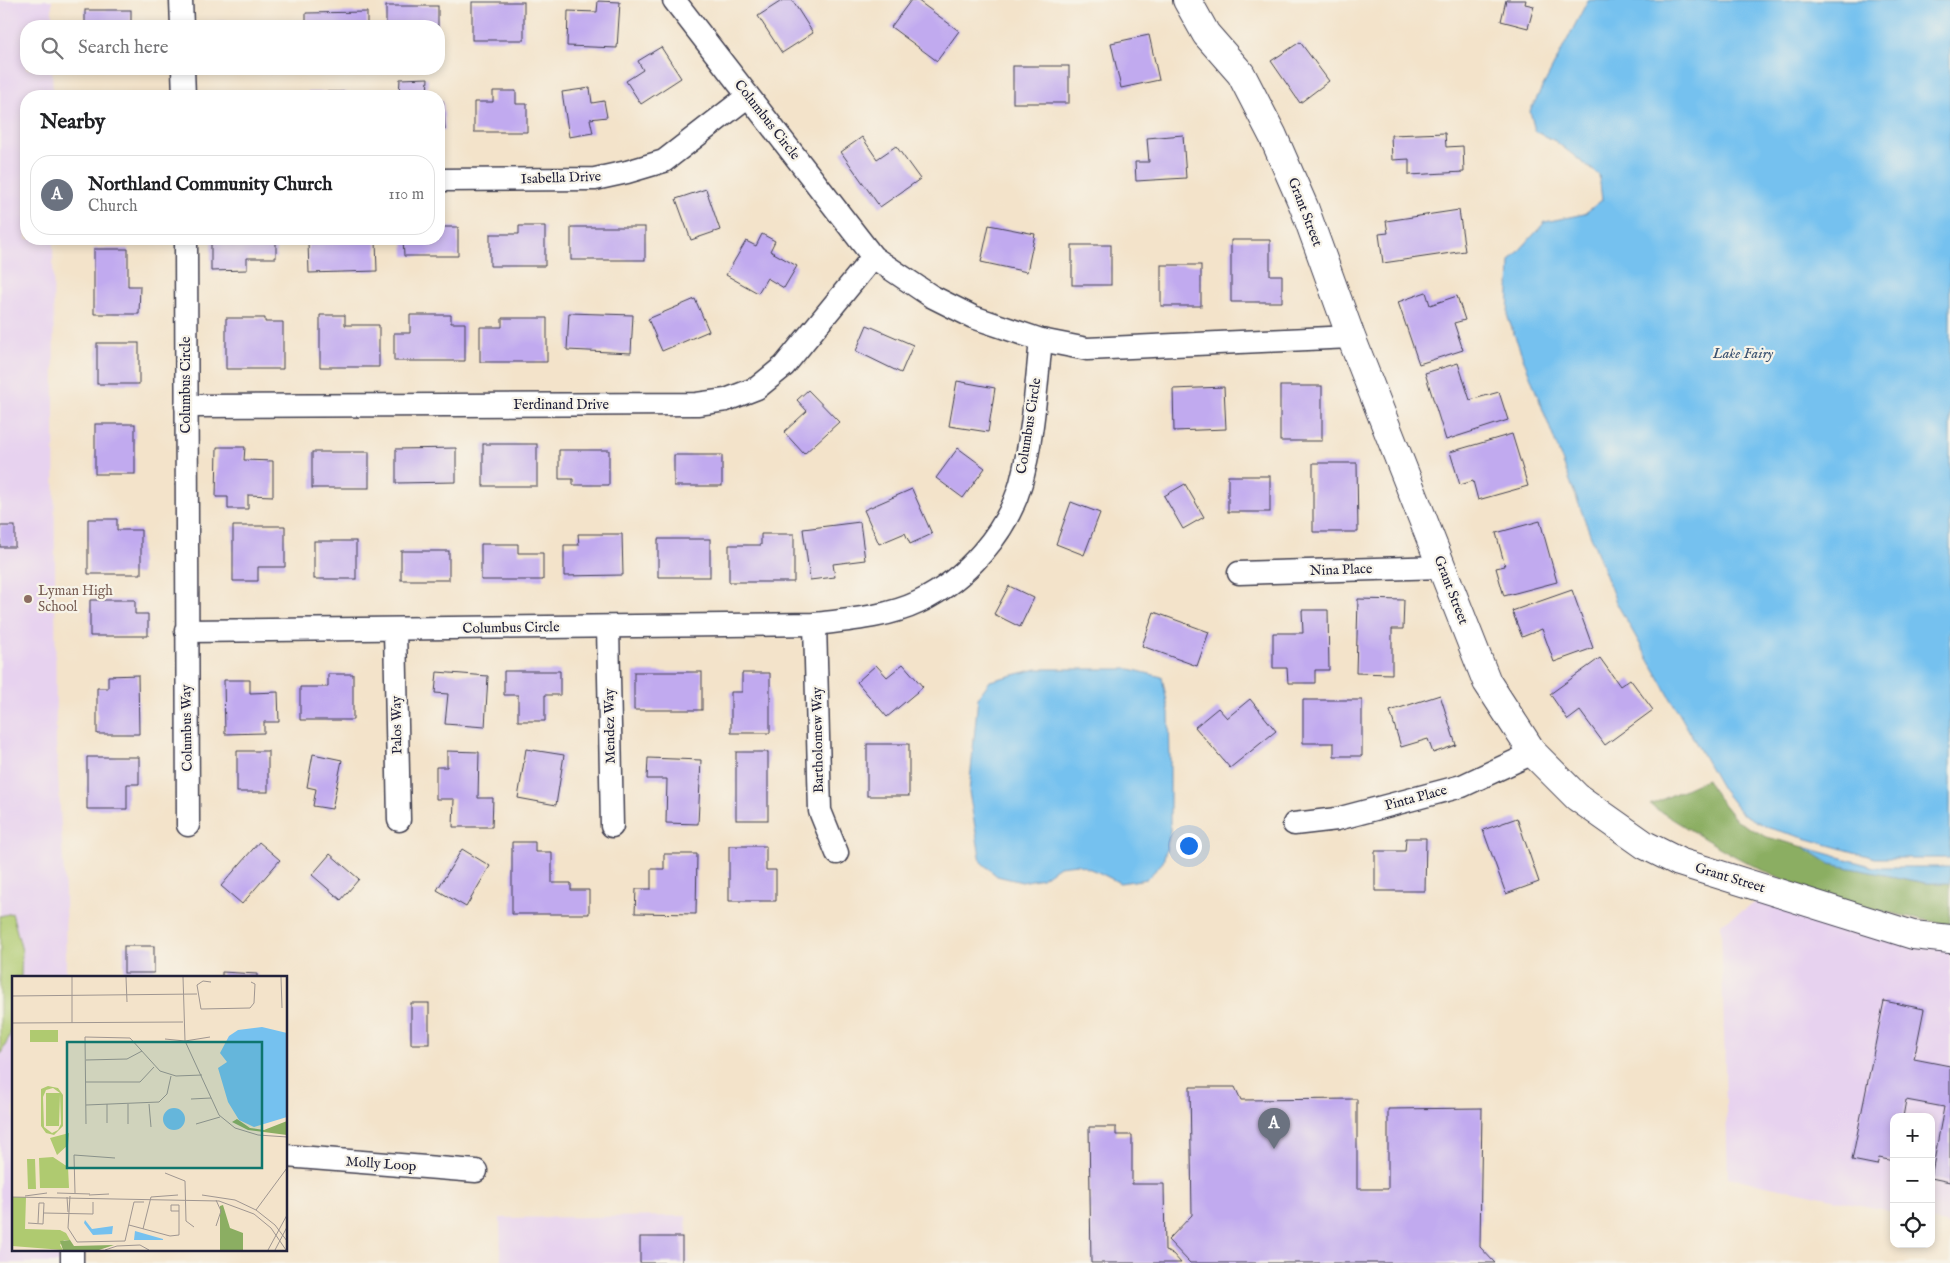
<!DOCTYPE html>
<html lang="en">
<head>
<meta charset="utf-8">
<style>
	:root { --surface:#fff; --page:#f2f2f2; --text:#202124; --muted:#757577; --line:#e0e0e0; --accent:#d1495b }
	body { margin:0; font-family:"IM FELL English",serif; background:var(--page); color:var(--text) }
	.controls { position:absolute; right:15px; bottom:15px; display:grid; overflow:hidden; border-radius:10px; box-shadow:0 2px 8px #0003 }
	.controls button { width:45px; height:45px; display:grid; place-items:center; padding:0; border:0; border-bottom:1px solid var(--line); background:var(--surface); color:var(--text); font:25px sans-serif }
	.you { position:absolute; left:1188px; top:845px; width:18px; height:18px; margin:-12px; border:4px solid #fff; border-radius:50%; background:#1a73e8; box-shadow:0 0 0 8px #1a73e833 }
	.badge { display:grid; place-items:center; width:32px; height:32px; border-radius:50%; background:var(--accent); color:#fff; font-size:16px; font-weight:700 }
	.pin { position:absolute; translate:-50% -41px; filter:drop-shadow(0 1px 2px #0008) }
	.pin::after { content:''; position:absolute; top:26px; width:18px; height:15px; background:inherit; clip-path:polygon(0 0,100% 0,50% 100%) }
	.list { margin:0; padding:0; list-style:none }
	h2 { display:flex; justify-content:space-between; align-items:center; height:65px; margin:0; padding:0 20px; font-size:21px }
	h2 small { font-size:16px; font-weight:400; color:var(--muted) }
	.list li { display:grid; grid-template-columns:32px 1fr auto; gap:15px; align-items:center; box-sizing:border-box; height:80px; margin:0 10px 10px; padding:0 10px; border:1px solid var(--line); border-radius:20px }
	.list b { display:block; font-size:19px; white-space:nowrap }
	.list p { margin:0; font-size:16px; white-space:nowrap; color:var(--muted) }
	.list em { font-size:16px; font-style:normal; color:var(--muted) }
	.icon { flex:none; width:28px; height:28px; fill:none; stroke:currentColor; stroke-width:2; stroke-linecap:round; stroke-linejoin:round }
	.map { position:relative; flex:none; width:1950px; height:1263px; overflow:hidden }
	.search { position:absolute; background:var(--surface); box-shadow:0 2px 8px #0003; left:20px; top:20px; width:425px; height:55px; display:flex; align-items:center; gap:12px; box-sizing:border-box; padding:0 18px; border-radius:20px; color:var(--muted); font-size:19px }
	.panel { position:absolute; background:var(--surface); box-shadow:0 2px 8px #0003; left:20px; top:90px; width:425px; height:155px; border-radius:20px }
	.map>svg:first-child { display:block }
	.built { fill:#e7d2ef }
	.green { fill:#afca70; stroke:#687656 }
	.forest { fill:#8bae62; stroke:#56684e }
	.water { fill:#75c1ef; stroke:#4c7295 }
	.building { fill:#c1aaef }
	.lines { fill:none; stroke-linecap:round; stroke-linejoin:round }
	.street-casing { stroke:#413f50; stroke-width:25 }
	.secondary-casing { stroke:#413f50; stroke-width:30 }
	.street { stroke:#fff; stroke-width:22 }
	.secondary { stroke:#fff; stroke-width:28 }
	.education-dot { fill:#8d6e63; stroke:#f7f3e8; stroke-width:2 }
	.labels { text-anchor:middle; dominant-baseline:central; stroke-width:4.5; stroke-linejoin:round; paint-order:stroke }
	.street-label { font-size:14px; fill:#22223b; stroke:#f7f3e8 }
	.education-label { font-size:14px; fill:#785e54; stroke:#f7f3e8; text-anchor:start }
	.water-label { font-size:15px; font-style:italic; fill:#3b5271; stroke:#f7f3e8 }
	.inset-road { fill:none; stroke:#9f9691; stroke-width:1 }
	.view { fill:#0f766e; fill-opacity:0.15; stroke:#0f766e; stroke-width:2.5 }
	.inset-edge { fill:none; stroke:#22223b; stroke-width:2.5 }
</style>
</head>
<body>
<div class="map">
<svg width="1950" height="1263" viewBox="0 0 1950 1263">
	<rect width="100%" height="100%" fill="#f7f3e8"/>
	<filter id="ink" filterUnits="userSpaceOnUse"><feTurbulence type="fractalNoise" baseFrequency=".02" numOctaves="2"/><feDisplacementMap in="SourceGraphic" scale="10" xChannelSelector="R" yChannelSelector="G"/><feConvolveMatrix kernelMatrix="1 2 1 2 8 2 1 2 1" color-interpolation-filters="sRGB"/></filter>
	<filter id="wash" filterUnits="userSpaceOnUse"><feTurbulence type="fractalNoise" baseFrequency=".0096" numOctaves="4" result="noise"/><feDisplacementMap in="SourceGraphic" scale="20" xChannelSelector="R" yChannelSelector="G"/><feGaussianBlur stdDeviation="1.12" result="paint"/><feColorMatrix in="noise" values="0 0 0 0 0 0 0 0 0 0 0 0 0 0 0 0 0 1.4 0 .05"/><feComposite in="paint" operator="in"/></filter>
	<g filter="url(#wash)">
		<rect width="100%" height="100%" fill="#f3e3ca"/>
		<g class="built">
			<path d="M0,0h52v26h-26v43h26l1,27h-27v143h27l3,503 9,150 1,85h-52v272h58v14h-72z"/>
			<path d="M1761,899l189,51v275l-19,-4v-104h-37v95l-166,-35 -7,-253z"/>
			<path d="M686,1216l3,47h-188l-1,-45z"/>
		</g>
		<path class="green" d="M12,913l10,38 -1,26h-7c0,33 4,48 -14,78v-139z"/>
		<path class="forest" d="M1707,779l9,16 21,26 30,16 37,10 27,17 95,19h24v42c-47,-10 -95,-17 -140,-34 -57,-21 -109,-54 -160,-86z"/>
		<g class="water">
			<path d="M1588,0h362v858h-75l-106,-30 -28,-15 -19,-24 -106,-187 -108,-284 2,-57 35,-39 39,-8 18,-14 -3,-25 -44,-34 -20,-10 -5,-20z"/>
			<path d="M1037,669h93l32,8 7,35 1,49v71l-7,30 -16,17 -27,4 -22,-11 -21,-8 -18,2 -17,12 -20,4 -25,-6 -16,-14 -12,-70 9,-95 12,-16z"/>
			<path d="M1804,847l70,20h76v16h-24l-96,-19z"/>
		</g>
		<g id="blocks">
			<g class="building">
				<path d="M783,0h9l21,33 -31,20 -24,-37z"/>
				<path d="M911,0h6l42,31 -22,30 -46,-34z"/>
				<path d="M1506,0h20l-1,4 9,2 -6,22 -27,-7z"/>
				<path d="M598,1l22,1 -3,46 -50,-2 1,-35 29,1z"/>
				<rect x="472" y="2" width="52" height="38"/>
				<rect x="386" y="6" width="52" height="20"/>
				<rect x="85" y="10" width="46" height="16"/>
				<path d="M367,12v14h-61v-13z"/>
				<rect x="218" y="21" width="51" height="5"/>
				<path d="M1149,35l10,45 -38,8 -10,-45z"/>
				<path d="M1300,42l29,39 -29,22 -29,-42z"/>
				<path d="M661,47l20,31 -40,26 -15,-23 17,-11 -5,-9z"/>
				<rect x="1013" y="66" width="56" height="37"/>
				<path d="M428,78l-1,18h-28l1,-17z"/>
				<path d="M590,88l2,15 12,-2 3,16 -17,2 3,14 -24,4 -7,-45z"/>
				<path d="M493,91h23v13h11v28h-53v-30h19z"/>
				<rect x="308" y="92" width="39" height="4"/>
				<path d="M439,101h4l2,29h-6z"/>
				<path d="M1445,133l1,14 17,-1 1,26 -55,3v-16l-17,1 -1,-25z"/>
				<path d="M1183,135l3,43 -50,3 -1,-19h14l-2,-24z"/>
				<path d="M862,137l15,22 19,-13 24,33 -40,28 -39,-55z"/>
				<path d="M706,189l14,41 -29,10 -15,-41z"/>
				<path d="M1459,210l6,41 -82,12 -4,-29 9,-1 -2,-12z"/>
				<path d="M989,225l46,9 -8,38 -46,-10z"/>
				<path d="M519,226h26v40h-55v-32h29z"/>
				<path d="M439,227h19v29h-54l-1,-17h36z"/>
				<rect x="571" y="227" width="74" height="33"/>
				<path d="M762,234l13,7 -5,10 27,15 -13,22 -17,-10 -9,15 -32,-18 20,-34 10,5z"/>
				<path d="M211,239h65v19h-29v12l-36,1z"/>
				<path d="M376,240l1,31 -68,2 -1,-31z"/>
				<path d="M1231,240h39v35h12v27h-51z"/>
				<rect x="1072" y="245" width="39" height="40"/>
				<path d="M94,249h34v37h12l-1,28h-45z"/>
				<rect x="1161" y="265" width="40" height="41"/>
				<path d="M1426,292l4,13 27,-9 8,24 -11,3 9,27 -44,14 -21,-62z"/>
				<path d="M695,299l14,32 -47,20 -14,-32z"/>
				<path d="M569,313l64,2 -2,38 -64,-3z"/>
				<path d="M320,315h25v10h34v42h-59z"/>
				<path d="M410,315h41v8h14v38h-71v-28h16z"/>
				<path d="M226,318h39v4h18v47h-57z"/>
				<path d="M502,318h45v44h-67v-35h22z"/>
				<path d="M867,325l46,20 -12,28 -45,-22z"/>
				<rect x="97" y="343" width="42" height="41"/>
				<path d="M1458,363l12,37 29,-8 9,28 -62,20 -21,-67z"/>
				<path d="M957,381l38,7 -7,44 -39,-6z"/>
				<rect x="1280" y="386" width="42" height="55"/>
				<path d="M1224,387l2,42 -52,2 -1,-42z"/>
				<path d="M808,390l31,32 -35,32 -20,-22 23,-21 -10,-11z"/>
				<rect x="95" y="424" width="40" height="50"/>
				<path d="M1512,434l16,52 -50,14 -5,-19 -13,4 -10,-33z"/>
				<rect x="483" y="444" width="54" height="42"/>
				<path d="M217,447h28l-1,13 29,1v35l-25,-1v14h-20v-12h-12z"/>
				<path d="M456,448v34l-60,1v-34z"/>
				<path d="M958,448l27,20 -22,30 -27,-20z"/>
				<path d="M559,450h50v35h-36v-6h-14z"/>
				<rect x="312" y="452" width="57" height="36"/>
				<rect x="674" y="455" width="48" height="31"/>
				<path d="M1313,463h44l1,69h-45z"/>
				<rect x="1228" y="476" width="42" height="36"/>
				<path d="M1185,484l19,33 -21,12 -19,-33z"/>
				<path d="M912,489l20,45 -22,10 -5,-11 -26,11 -15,-34z"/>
				<path d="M1071,502l29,11 -16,42 -28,-11z"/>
				<path d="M88,519h29v11h24v44h-53z"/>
				<path d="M1540,521l17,61 -53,14 -8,-28 9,-2 -9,-33z"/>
				<path d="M860,522l5,38 -32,4 2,13 -25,3 -7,-51z"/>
				<rect x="0" y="526" width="15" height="21"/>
				<path d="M233,526h52v41h-27v14h-25z"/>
				<path d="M578,534h44l1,41 -59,1v-31h15z"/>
				<path d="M761,534h33v48h-65v-37h32z"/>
				<rect x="658" y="539" width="52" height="38"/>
				<rect x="314" y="541" width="42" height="38"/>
				<path d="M481,544h37v9h25v27h-62z"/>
				<rect x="401" y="551" width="48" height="29"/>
				<path d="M1009,586l25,12 -14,29 -26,-13z"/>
				<path d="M1572,590l21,58 -39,14 -12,-33 -20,8 -10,-26z"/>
				<path d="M1358,599l46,1 -1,29h-11v45l-36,-1z"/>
				<path d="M90,600h45v14h13v22h-58z"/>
				<path d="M1302,610h26l1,60h-14v13h-27l-1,-15h-14v-35h30z"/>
				<path d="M1154,612l55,20 -12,34 -55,-20z"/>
				<path d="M1600,658l20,28 10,-7 23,31 -48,35 -25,-34 -12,9 -18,-26z"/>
				<path d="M903,664l20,23 -36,30 -30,-35 19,-17 11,12z"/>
				<path d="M504,671h56v24h-15v26h-27v-26h-14z"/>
				<path d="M437,672l51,4 -3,51 -40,-3 3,-30 -13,-1z"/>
				<rect x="634" y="672" width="68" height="38"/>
				<path d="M742,673h28v60h-39v-41h11z"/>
				<path d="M328,674h25v46h-53v-33h28z"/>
				<path d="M138,675l1,59h-42v-46h11v-12z"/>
				<path d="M224,680h26v13l28,-1 1,30h-15v11l-39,1z"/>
				<path d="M1440,695l16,50 -23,8 -5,-14 -27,8 -11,-36z"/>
				<path d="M1250,699l26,32 -46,37 -35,-41 23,-19 9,10z"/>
				<path d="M1303,700h59v56h-28v-13h-31z"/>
				<rect x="867" y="744" width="42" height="52"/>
				<path d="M526,749l38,6 -8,50 -38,-7z"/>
				<rect x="237" y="751" width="31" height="41"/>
				<path d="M447,751l32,1 -1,46h15l-1,29h-39l1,-28h-18v-32h11z"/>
				<rect x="736" y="752" width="32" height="68"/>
				<path d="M313,754l29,6 -10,49 -19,-3 3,-17 -9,-2z"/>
				<path d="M87,757h52v27h-12v25h-40z"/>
				<path d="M648,758l53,2 -3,64 -32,-1 1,-44h-20z"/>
				<path d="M1517,818l22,64 -33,12 -23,-64z"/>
				<path d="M1406,838h20l-1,53h-50v-40h30z"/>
				<path d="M259,842l21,18 -38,44 -21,-18z"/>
				<path d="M512,842h23v10h17v31h19v7h18v24h-77z"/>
				<path d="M729,846h37v24h10v31h-47z"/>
				<path d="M462,849l28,17 -24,41 -29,-17z"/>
				<path d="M330,854l29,25 -18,21 -29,-25z"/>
				<path d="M664,854h33l-1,60 -61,-1 1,-24h15v-20h13z"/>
				<rect x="124" y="946" width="30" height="27"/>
				<path d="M222,972l35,2v3h-35z"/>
				<path d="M1884,1001l40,8 -10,50 36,7v116l-19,-4 13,-71 -38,-7 -3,17h-9v44l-15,-3 -2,7 -25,-5z"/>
				<rect x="411" y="1003" width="18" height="41"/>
				<path d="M1190,1087h45l6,13 116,-1v90h31v-80l94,-1 -2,139 15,16h-305l-22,-23 24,-25z"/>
				<path d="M1089,1127h27v8h16v49h32l1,67 8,3 8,9h-90z"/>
				<rect x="640" y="1237" width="42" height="26"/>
			</g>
		</g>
	</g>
	<g filter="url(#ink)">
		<use href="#blocks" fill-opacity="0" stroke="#413f50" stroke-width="1"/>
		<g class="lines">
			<g class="street-casing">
				<g id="street">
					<path d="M181,0l1,26"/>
					<path d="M674,0l199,257 58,39 42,21 68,23 46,9 264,-12"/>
					<path d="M183,69l1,27"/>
					<path d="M439,180l156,-1 32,-7 37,-11 84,-65"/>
					<path d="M186,239l2,586"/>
					<path d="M186,406l511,-2 29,-4 31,-12 27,-22 89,-109"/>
					<path d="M1239,573l204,-6"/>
					<path d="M815,624l5,187 17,42"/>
					<path d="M608,627l4,199"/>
					<path d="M395,630l4,190"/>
					<path d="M186,631l629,-7c34,-4 73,-7 104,-22 46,-22 88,-69 102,-119 12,-46 15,-95 20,-143"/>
					<path d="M1294,824l43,-5 125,-33 71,-33"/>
					<path d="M286,1156l190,15"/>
					<path d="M72,1249v14"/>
				</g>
			</g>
			<g class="secondary-casing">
				<path id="secondary" d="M1187,0l19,34 35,40 32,62 31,71 47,130 136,345 46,71 44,44 68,48 34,17 234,73 37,4"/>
			</g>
			<use href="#street" class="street"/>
			<use href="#secondary" class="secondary"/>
		</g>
	</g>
	<circle class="education-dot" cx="28" cy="599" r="5"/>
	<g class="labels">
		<g class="street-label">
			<text transform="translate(767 120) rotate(52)">Columbus Circle</text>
			<text transform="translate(561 178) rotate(-2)">Isabella Drive</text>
			<text transform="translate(1305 212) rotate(69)">Grant Street</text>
			<text transform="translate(186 385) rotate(-90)">Columbus Circle</text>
			<text x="561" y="405">Ferdinand Drive</text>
			<text transform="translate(1029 426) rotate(-81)">Columbus Circle</text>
			<text transform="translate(1341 570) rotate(-2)">Nina Place</text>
			<text transform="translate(1451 590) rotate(69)">Grant Street</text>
			<text transform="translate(511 628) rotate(-1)">Columbus Circle</text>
			<text transform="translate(397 725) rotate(-91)">Palos Way</text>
			<text transform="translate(610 726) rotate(-91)">Mendez Way</text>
			<text transform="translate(187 728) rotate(-91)">Columbus Way</text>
			<text transform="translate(818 740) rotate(-91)">Bartholomew Way</text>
			<text transform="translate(1416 798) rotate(-15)">Pinta Place</text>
			<text transform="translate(1730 878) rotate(17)">Grant Street</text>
			<text transform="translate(381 1164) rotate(4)">Molly Loop</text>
		</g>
		<g class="education-label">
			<text x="38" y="591">Lyman High<tspan x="38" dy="16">School</tspan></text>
		</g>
		<g class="water-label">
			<text x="1743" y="353">Lake Fairy</text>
		</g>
	</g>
	<g transform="translate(12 976)">
		<rect width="275" height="275" fill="#f3e3ca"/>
		<path d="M18,54h28v12h-28zM36,110l10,2 5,7v31l-9,9 -8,-2 -5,-7v-37zM41,112l7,5h-14v33h13l1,-32 1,30 -3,6 -6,3 -8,-6 -1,-30 3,-7zM57,157l-1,12 -11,10 -7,-17zM41,181l15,10 1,21h-29l-1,-30zM15,183h8l1,30h-8zM0,221h14l-1,32 35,1 6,3 4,7h-6l-4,5 3,5 -51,-4z" fill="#afca70" fill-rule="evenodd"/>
		<path d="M225,143l13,9 14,2 23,-9v14l-39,-5 -16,-8zM211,229l7,23 13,5v17h-23v-44zM58,264l4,6 40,-1 -15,5h-36l-3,-9z" fill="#8bae62"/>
		<path d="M250,51l25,6v84l-33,10 -15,-7 -11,-18 -10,-34 9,-6 -7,-9 9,-17 9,-6zM151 143a11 11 0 1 1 22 0a11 11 0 1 1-22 0ZM73,244l7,9 21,-3 -1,8 -19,1 -9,-12zM123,255l28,8v1h-29z" fill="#75c1ef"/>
		<path class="inset-road" d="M60,1v46M114,1l1,25M171,1l2,64 34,74 16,13 23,7 29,2M269,1l1,31M199,6l-8,-1 -6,4 4,24 49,-1 4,-5 1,-19 -4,-2M0,20l185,-2M0,47l171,-1M153,63l20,2M173,65l25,-4M74,84l41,-1 15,-8M74,106h54l14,-15M179,123l20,-1M95,128v19M116,128v20M137,128l2,23M74,129l73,-3 8,-8 4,-18M74,148l-1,-87 45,1 30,33 16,5 26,-1M184,148l24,-7M153,197l20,8 1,40 8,6M45,217l33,1M63,217l-1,-38 41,3M77,219l20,-1M190,219l33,5 21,10 19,15 12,16M13,220l22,-3M58,220l-2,32 9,14 48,-1 9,-39h10M0,221l207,4 35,13 17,14 15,22M55,221l1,15M204,224l5,11 -5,15M244,234l31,-42M32,237l49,1v-12M16,247l15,1 1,-21h-5l-1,20M117,249l41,11 9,-1v-30h-8v6h8M131,253l8,-32 27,-2M93,274l12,-4 23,-1 9,5M256,274l19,-35M263,274l12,-23"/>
		<path class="view" d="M55,66h195v126h-195z"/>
		<rect width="275" height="275" class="inset-edge"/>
	</g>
</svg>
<div class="controls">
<button>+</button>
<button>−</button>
<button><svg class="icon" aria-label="locate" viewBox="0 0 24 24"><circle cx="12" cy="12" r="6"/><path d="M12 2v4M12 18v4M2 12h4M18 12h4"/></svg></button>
</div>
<div class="you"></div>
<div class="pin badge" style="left:1274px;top:1149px;background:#6b7280">A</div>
<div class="search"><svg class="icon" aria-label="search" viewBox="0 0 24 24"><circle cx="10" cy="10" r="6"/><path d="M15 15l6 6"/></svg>Search here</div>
<section class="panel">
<h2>Nearby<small></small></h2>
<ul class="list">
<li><span class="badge" style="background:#6b7280">A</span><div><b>Northland Community Church</b><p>Church</p></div><em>110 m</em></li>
</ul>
</section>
</div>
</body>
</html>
